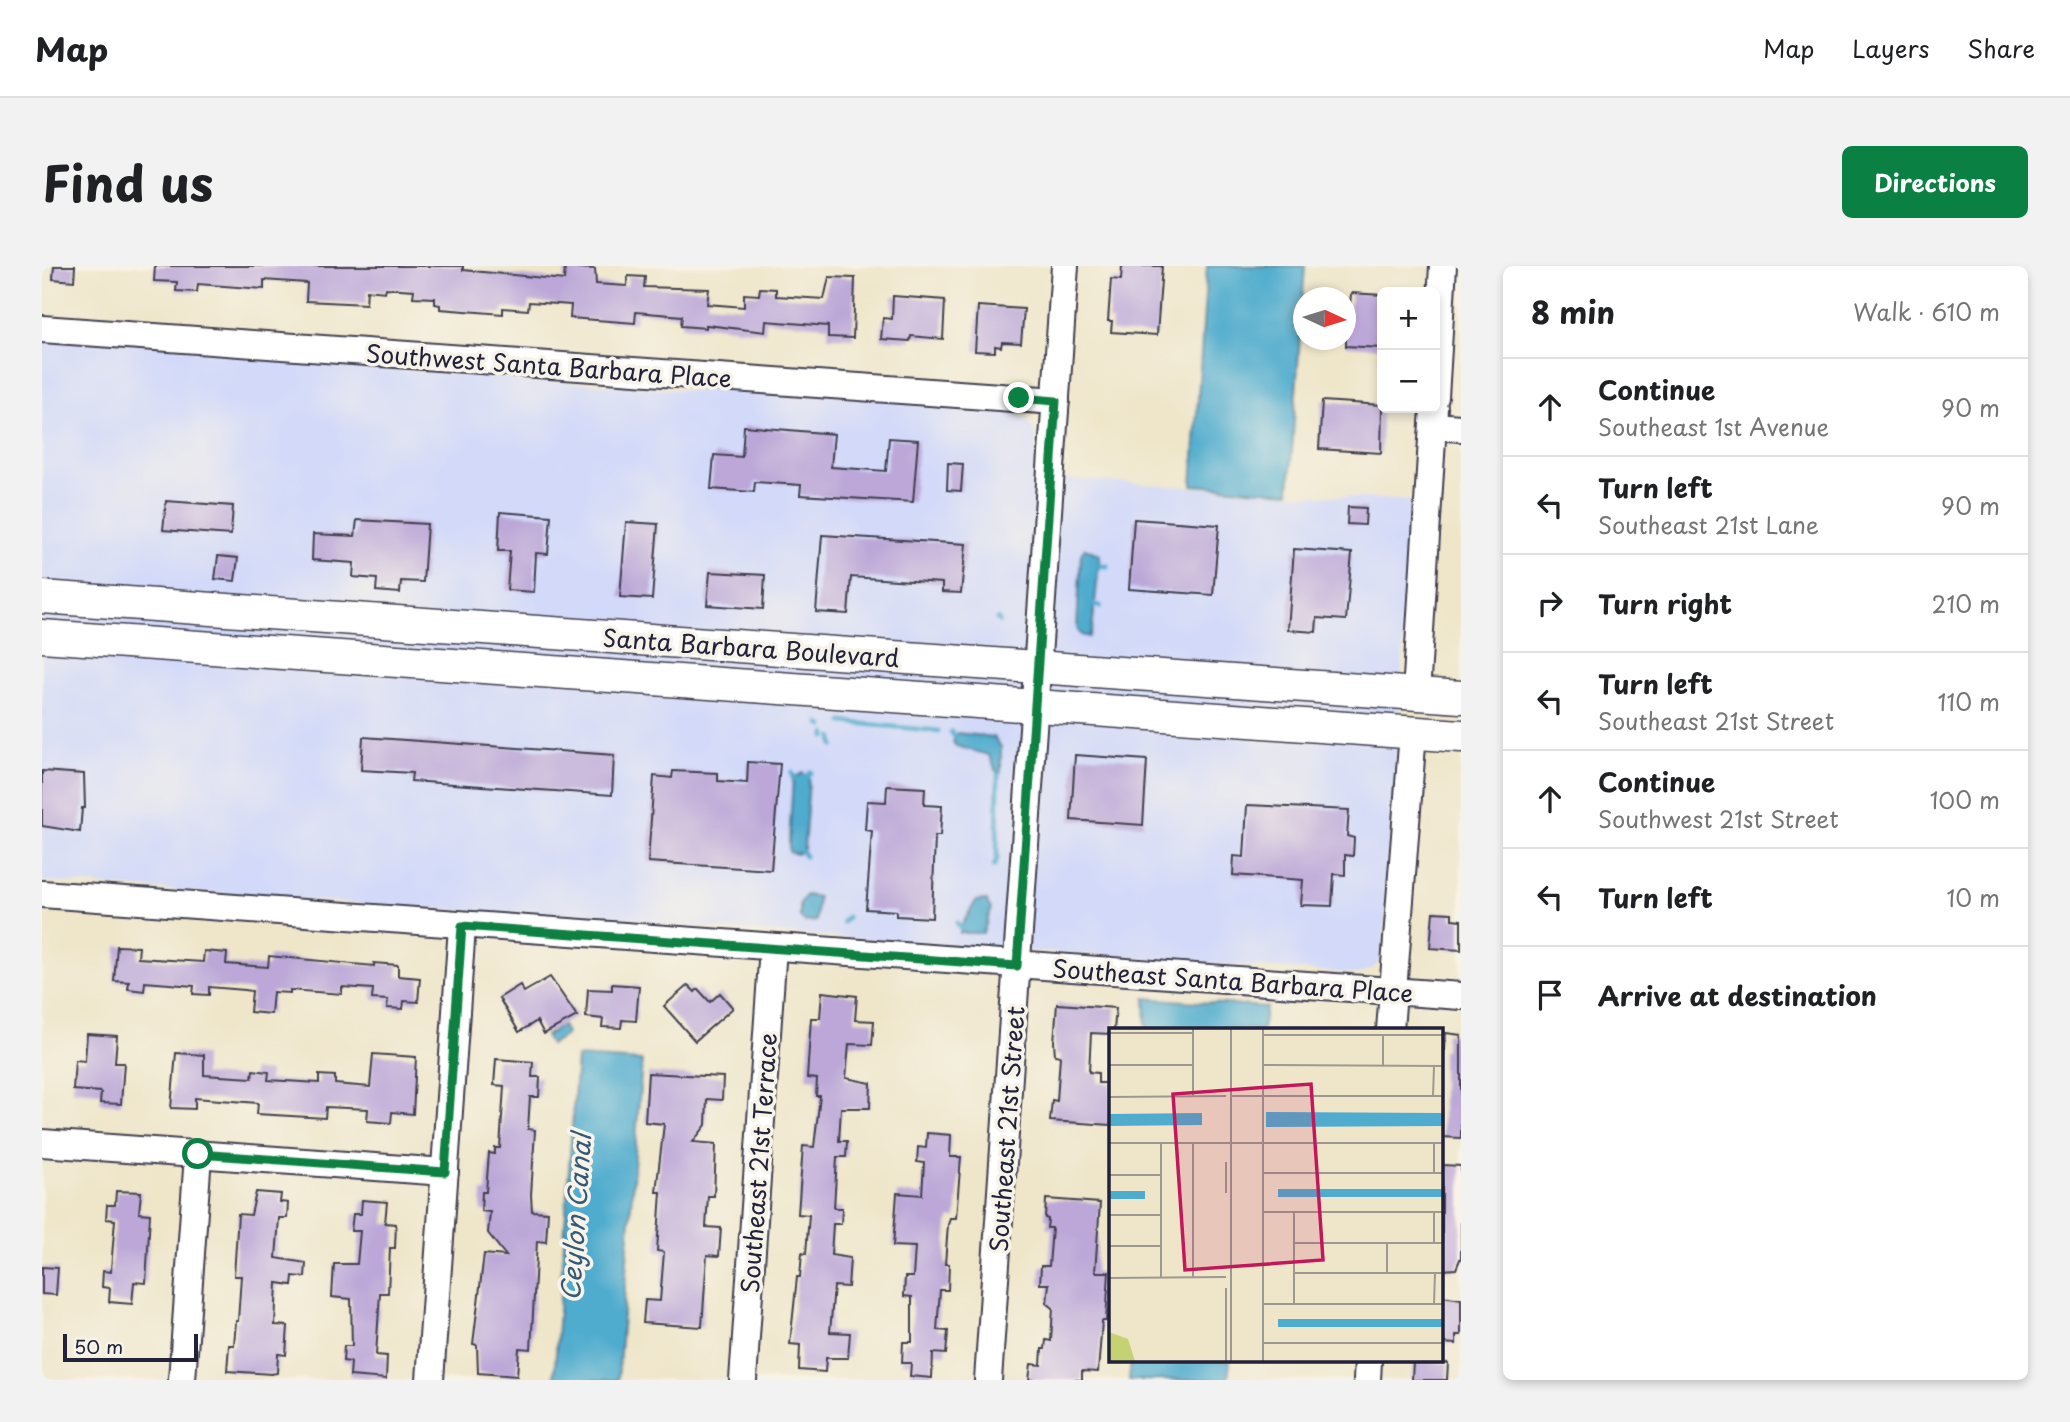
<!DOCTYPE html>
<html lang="en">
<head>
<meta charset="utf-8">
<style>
	:root { --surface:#fff; --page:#f2f2f2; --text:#202124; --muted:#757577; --line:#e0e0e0; --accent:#0b8043 }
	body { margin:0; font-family:"Playpen Sans",sans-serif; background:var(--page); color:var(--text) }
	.controls { position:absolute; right:21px; top:21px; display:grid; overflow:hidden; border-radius:10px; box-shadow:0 4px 10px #0003 }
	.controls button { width:63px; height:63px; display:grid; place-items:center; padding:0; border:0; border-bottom:2px solid var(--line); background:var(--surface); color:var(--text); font:35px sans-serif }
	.compass { position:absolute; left:1251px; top:21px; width:63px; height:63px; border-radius:50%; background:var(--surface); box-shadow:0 4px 10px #0003; rotate:94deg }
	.scale { position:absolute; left:21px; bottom:18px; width:135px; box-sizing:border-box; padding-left:7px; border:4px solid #22223b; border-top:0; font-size:19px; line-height:24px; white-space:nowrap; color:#22223b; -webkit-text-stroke:5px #f7f3e8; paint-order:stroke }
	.stop { position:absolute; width:21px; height:21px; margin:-16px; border:5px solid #0b8043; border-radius:50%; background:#fff }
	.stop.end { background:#0b8043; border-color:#fff; box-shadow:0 2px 7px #0008 }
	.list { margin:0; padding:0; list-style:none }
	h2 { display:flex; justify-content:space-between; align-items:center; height:91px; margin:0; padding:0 28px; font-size:30px }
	h2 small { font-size:23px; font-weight:400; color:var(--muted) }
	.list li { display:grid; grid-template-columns:46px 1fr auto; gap:21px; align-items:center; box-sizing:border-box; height:98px; padding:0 28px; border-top:2px solid var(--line) }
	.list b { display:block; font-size:26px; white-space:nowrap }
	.list p { margin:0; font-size:23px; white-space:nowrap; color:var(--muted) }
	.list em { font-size:23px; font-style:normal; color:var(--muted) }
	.icon { flex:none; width:38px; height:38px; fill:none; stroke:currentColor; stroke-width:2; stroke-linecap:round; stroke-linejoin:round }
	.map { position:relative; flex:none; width:1419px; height:1114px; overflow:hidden; border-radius:10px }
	header { display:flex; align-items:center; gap:42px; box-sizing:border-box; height:98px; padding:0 35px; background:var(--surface); border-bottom:2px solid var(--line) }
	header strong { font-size:33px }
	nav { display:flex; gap:38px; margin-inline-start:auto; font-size:24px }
	.intro { display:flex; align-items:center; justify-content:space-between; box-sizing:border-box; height:168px; padding:0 42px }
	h1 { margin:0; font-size:49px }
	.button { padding:18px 32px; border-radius:10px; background:var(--accent); color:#fff; font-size:24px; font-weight:700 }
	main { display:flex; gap:42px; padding:0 42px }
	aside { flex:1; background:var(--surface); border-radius:10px; box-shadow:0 4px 10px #0003 }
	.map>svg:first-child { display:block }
	.built { fill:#d2d9f9 }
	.water { fill:#50acce; stroke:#396784; stroke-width:2 }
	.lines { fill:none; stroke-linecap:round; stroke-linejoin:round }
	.stream { stroke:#50acce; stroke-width:5 }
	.building { fill:#bca7d8 }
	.minor-casing { stroke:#413f50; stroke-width:30 }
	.major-casing { stroke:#413f50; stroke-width:35 }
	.minor { stroke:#fff; stroke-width:26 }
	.major { stroke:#fff; stroke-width:32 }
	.route { stroke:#0b8043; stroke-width:9 }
	.labels { text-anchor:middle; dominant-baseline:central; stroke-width:7; stroke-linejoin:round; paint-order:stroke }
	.street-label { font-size:24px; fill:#22223b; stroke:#f7f3e8 }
	.water-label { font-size:26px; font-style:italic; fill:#345976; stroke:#f7f3e8 }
	.inset-road { fill:none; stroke:#9d9891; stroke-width:2 }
	.view { fill:#c2185b; fill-opacity:0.15; stroke:#c2185b; stroke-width:3.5 }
	.inset-edge { fill:none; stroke:#22223b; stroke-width:3.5 }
</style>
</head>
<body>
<header>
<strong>Map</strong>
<nav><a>Map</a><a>Layers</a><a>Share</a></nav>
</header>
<div class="intro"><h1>Find us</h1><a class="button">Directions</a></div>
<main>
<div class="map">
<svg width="1419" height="1114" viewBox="0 0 1419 1114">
	<rect width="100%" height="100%" fill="#f7f3e8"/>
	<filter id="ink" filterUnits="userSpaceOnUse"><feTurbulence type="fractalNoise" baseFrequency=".0143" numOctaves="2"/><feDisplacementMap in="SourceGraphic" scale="14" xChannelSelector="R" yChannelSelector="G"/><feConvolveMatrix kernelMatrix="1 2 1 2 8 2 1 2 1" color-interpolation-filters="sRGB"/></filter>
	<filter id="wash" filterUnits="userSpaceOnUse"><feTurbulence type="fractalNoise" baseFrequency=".00686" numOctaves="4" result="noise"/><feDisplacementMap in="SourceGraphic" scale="28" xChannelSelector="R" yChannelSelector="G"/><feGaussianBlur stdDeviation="1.57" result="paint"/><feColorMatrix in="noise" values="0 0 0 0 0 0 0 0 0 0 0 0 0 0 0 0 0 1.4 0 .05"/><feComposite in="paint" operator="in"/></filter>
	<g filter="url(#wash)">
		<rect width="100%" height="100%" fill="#efe6ca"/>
		<path class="built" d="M0,70l184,13 53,11 289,22 130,9 6,-9 203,15 25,10 82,6 12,5 10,17 -2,42 379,24 -30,450 -3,10 -8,8 -15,5 -1315,-93z"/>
		<g class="water">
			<path d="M1165,0h98l-16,226 -97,-7z"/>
			<path d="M1043,282l15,7 -8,75 -3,7 -8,-2 -4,-7 4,-74z"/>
			<path d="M915,467l37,4 7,10v25l-3,3 -9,-20 -33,-9 -3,-4z"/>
			<path d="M761,507l6,6 -5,70 -7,5 -8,-2v-9l4,-65z"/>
			<path d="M764,629l12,2 -2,24 -11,1 -5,-4v-14z"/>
			<path d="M944,634l5,9 -8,24h-23v-5l16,-27z"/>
			<path d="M1103,732l121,9 -4,23h-116z"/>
			<path d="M520,760l5,8 -17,11 -5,-9z"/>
			<path d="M535,791l65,4 -24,319h-64z"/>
			<path d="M1089,1095h99l-2,19h-99z"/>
		</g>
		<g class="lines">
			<g class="stream">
				<path d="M1056,299l9,1"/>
				<path d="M1052,339l6,1"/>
				<path d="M955,353l2,2"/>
				<path d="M801,456l95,9"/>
				<path d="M778,458l3,2"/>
				<path d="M909,466l3,4"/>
				<path d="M784,471v-3"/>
				<path d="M791,471l1,9"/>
				<path d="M750,507l1,5"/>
				<path d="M765,511l4,-5"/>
				<path d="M760,586l3,4"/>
				<path d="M952,600l3,-7 1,-84"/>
				<path d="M801,656l4,-5"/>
				<path d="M915,657l3,5"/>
			</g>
		</g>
		<g id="blocks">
			<g class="building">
				<path d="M12,0h21l-1,15 -21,-2z"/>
				<path d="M113,0h308v4l101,10 1,-13 30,2 1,15 31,2 1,-10 17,1 -1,10 65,2 -2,15 37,3v-13l15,1 1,-7 16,1v7l48,3 5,-22 26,1 -2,60 -25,-1v-11l-62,-5 -1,11 -59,-7v3l-25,-2 1,-10 -46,-4 -1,11 -65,-5 1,-13 -42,-3 -1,8 -25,-2v6l-63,-5v-4l-5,-1v-6l-22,-1 1,-7 -28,-2 -1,4 -18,-2 -1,14 -60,-3 1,-18 -15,-1 -28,-2v9l-66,-5 -1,8 -21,-1 1,-9 -23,-1z"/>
				<path d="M1080,0h40l-5,69 -46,-3 1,-11h-4l3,-42 10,1z"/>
				<path d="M1309,27l31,2v53l-36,-2v-26h3z"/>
				<path d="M851,30l52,4 -2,39 -32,-3 -1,5 -29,-2 2,-21 9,1z"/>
				<path d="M936,40l46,3 -3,34 -19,-1 -1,5 -6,-1v6l-20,-1z"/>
				<path d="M1280,135l60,4 -1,48 -62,-4z"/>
				<path d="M702,160l90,8 -3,33 55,4 3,-33 29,2 -5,62 -113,-7 1,-10 -46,-3 -1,10 -43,-3 3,-34 28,2z"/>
				<path d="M906,197l15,1 -2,27 -14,-1z"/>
				<path d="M124,235l67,5 -2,29 -68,-5z"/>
				<path d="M1306,241l18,1 -1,17 -18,-1z"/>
				<path d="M458,246l51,4 -3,38 -12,-1 -2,39 -27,-2 3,-39h-12z"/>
				<path d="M1092,253l85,6 -6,70 -84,-6z"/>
				<path d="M315,254l70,4 -4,58 -22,-1 -1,12 -24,-2 1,-12 -24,-2 1,-14 -42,-3 1,-26 42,2z"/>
				<path d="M584,256l32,2 -6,75 -32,-2z"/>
				<path d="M780,269l144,9 -5,49 -19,-1v-9l-91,-6 -3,37 -32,-2z"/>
				<path d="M1252,283l58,4 -6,67 -29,-2 -1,14 -28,-2z"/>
				<path d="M176,290l20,2 -3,23 -20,-2z"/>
				<path d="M668,306l55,3 -2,34 -56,-4z"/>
				<path d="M321,471l251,18 -2,40 -201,-14 1,-8 -51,-3z"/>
				<path d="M1033,489l72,5 -4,65 -72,-5z"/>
				<path d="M706,496l32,2 -9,106 -123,-8 6,-86 18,2 1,-7 45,2v8l29,2z"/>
				<path d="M0,505l42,3 1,34h-3l-2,24 -38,-6z"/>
				<path d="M845,520l38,2 -1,17 18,1 -2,30h-5l-3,82 -36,-2v-5l-30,-2 6,-78 -7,-1 2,-29 19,1z"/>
				<path d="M1205,539l102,5 -2,26 7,2 -1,18 -8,-1v20l-11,-1 -2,32 -31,-1 2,-25 -70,-5 1,-19 10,1z"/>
				<path d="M1391,646l19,1v6l9,1v30l-31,-2z"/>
				<path d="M75,680l22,1 -1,11 65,4 1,-11 23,2 -1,11 42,3 1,-11 105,10v-3l24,2v11l22,2 -2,24 -14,-1 -1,8 -16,-1 1,-8 -16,-1 1,-10 -31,-2v7l-52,-4v3l-17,-1 -2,22 -21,-2 2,-21 -7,-1 -36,-3v8l-16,-1 1,-8 -49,-4 -1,9 -16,-2 1,-7 -15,-1z"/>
				<path d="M508,711l27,39 -33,18 -7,-13 -18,11 -20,-34 21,-13 4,7z"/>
				<path d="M570,718l27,2 -3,35 -14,-1 -1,8 -19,-1 1,-8 -17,-2 2,-28 24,1z"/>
				<path d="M646,719l7,7 3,-3 12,13 10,-9 13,15 -38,33 -31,-35z"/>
				<path d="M780,726l35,4 -2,24 19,1 -2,24 -23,-1 -3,34 25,5 -1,25h-29l-2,33h8l-1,16h-9l-3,51h8l-1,16h-8l-2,31 19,3 -2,29 -14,-1 -4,46 20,1 -2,25h-22l-1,14 -26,-2 1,-25 -10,-1 7,-67h3l2,-24 4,1 3,-39 -11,-1 5,-68 11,1 6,-51h-4l1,-17 -10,-1 4,-60h9z"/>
				<path d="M1015,738l59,4 -2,22h-3v4l-20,-1 -2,39 9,1v10h13v42l-61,-4 2,-21 5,1 3,-45 -5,-1 -1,-13z"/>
				<path d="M1404,767l15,2v103l-19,-1v-87h3z"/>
				<path d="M45,768l30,2 -2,27h9l-3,41 -21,-1 1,-11 -28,-2 2,-30 10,1z"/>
				<path d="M134,787l28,2v20l48,3 1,-8 16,2 -1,8 51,3v-8l16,1v8l35,3 3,-33 43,3 -3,57 -21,-2 -1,11 -24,-2 1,-12 -42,-2 -1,11 -68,-4 1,-11 -63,-5v11l-24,-1z"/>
				<path d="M454,793l37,3 -1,15h8l-1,20h-9l-2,32 7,1 -4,65 1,16 16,1 -2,30 -9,-1 -6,108 -12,-1 -2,28 -39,-3 -1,-28 -4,-1 11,-90 22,2 -18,-23 2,-21 -9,-1 1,-19h4l3,-39 6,1v-6h5l4,-62 -10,-1z"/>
				<path d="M606,807l75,4 -1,23 -15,-1 -1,26 -13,17 23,2 -2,52h-6l-2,31 15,1 -2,28 -12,-1 -5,72 -59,-4 2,-23 15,1 4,-49 -7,-1 4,-59h-5l8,-68 -19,-2z"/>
				<path d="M885,867l24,2 -1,22h11l-5,61h-6l-2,7 -3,39h4l-1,26h-8l-3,40 11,1 -2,23 -13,-1 -1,25 -22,-2 1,-13h-9l1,-21h9v-45l-8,-1 1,-19h8l2,-30 -22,-1 4,-53 25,2 2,-32 -7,-1 1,-15 8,1z"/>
				<path d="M1400,899l19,1v91l-5,12 -14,1z"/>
				<path d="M74,925l25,1 -2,21 11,1 -4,69 -12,-1 -2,22 -23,-2 1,-14 -8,-1 1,-16 8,1 1,-16 3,-36 -9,-1 1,-14h8z"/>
				<path d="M214,926l25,2 -1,8 8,1 -1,15h-8l-3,40 30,5 -1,14 -12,-1 -1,9 -15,-2 -2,42 13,1 -2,29 -8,-1 -1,19 -6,1 -44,-3 2,-26h5l2,-24h2l3,-45h-7l4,-62 13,1z"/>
				<path d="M1004,933l54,4 -5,69h14l-3,49h-4l-4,51 -16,-1v9h-53l2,-16 10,1 1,-16h3l1,-9 5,1 2,-33 -6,-5 2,-19h-9l1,-18h8l3,-38h-5l1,-9 -3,-1z"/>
				<path d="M320,934l25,2 -2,21 11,1 -1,24h-5l-2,45h-8l-4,62 11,1 -1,23 -36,-3 1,-14 -8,-1 1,-15h8l-1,-47 -19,-2 2,-33h23l3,-33h-9l2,-17h8z"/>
				<path d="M0,1001l16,1 -2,27 -14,-1z"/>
				<path d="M1400,1030l19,3v36h-5v9l-14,-1z"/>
				<path d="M1371,1095l35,2 -1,17h-35z"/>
			</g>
		</g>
	</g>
	<g filter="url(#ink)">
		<use href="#blocks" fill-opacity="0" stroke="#413f50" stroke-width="2"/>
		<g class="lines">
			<g class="minor-casing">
				<g id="minor">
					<path d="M0,63l1014,72"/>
					<path d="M1393,131l8,-131"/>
					<path d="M1391,160l28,2"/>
					<path d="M1374,428l18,-286"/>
					<path d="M0,628l1419,102"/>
					<path d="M1348,764l23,-298"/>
					<path d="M0,877l403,29"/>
					<path d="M140,1114l16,-225"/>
					<path d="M388,1114l32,-453"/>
					<path d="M701,1114l30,-433"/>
					<path d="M946,1114l77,-1114"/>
					<path d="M1325,1114l1,-19"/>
				</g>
			</g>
			<g class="major-casing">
				<g id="major">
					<path d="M0,331l1419,100"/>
					<path d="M0,370l1419,100"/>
				</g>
			</g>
			<use href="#minor" class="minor"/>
			<use href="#major" class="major"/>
		</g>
	</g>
	<g class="lines" filter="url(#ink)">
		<path class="route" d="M156,888l247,18 17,-246 555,40 39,-565 -37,-3"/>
	</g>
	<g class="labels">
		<g class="street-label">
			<text transform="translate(507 99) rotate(4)">Southwest Santa Barbara Place</text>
			<text transform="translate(709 381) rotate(4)">Santa Barbara Boulevard</text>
			<text transform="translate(1191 714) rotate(4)">Southeast Santa Barbara Place</text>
			<text transform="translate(964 863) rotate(-86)">Southeast 21st Street</text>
			<text transform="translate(716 897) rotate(-86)">Southeast 21st Terrace</text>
		</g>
		<g class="water-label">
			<text transform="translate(533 951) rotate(-86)">Ceylon Canal</text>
		</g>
	</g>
	<g transform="translate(1067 762)">
		<rect width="334" height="334" fill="#efe6ca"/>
		<path d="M0,304l19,7 7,22h-26z" fill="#c4d274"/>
		<path d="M157,84l177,1v13l-177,1zM93,85v12l-93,1v-12zM169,161h165l1,8h-166zM0,163h36v8h-36zM169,291h165v8h-165z" fill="#50acce"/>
		<path class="inset-road" d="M84,1v67M122,1v332M0,5h84M154,7h181M0,37h84M154,37l181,1M274,37v-30M122,68h213M324,68l1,-30M0,69l117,-1M0,115h335M154,145h181M325,145v-30M0,147h52M117,165v-31M154,184h181M325,184v31M0,187h52M185,215h150M278,215v30M0,218h52M185,245h150M84,249v-134M0,250l117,-1M52,250v-135M153,276h182M185,276v-92M325,276l1,-31M153,315h182M117,333v-73M154,333v-332"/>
		<path class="view" d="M202,56l12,176 -138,10 -12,-176z"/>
		<rect width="334" height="334" class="inset-edge"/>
	</g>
</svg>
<div class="controls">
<button>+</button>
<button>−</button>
</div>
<svg class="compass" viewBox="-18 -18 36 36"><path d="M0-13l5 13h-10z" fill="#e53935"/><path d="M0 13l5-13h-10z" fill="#757577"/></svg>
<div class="scale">50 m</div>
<div class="stop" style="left:156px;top:888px"></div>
<div class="stop end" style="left:977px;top:132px"></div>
</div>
<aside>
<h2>8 min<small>Walk · 610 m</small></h2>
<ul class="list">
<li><svg class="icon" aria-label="ahead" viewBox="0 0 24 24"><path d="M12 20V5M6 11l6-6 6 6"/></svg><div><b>Continue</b><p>Southeast 1st Avenue</p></div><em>90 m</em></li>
<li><svg class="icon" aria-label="left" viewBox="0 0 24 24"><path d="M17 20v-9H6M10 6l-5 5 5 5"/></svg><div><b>Turn left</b><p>Southeast 21st Lane</p></div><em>90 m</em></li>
<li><svg class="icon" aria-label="right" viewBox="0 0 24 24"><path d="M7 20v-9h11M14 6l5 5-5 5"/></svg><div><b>Turn right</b></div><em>210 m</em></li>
<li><svg class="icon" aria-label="left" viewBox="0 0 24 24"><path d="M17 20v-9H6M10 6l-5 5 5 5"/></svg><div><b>Turn left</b><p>Southeast 21st Street</p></div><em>110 m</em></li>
<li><svg class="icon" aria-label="ahead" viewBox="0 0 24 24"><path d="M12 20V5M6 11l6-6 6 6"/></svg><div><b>Continue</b><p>Southwest 21st Street</p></div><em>100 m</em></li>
<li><svg class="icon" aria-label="left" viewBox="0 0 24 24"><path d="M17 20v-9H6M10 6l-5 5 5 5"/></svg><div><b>Turn left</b></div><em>10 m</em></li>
<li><svg class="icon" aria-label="arrive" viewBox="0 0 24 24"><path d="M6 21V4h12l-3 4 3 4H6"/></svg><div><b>Arrive at destination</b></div></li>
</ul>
</aside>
</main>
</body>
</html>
